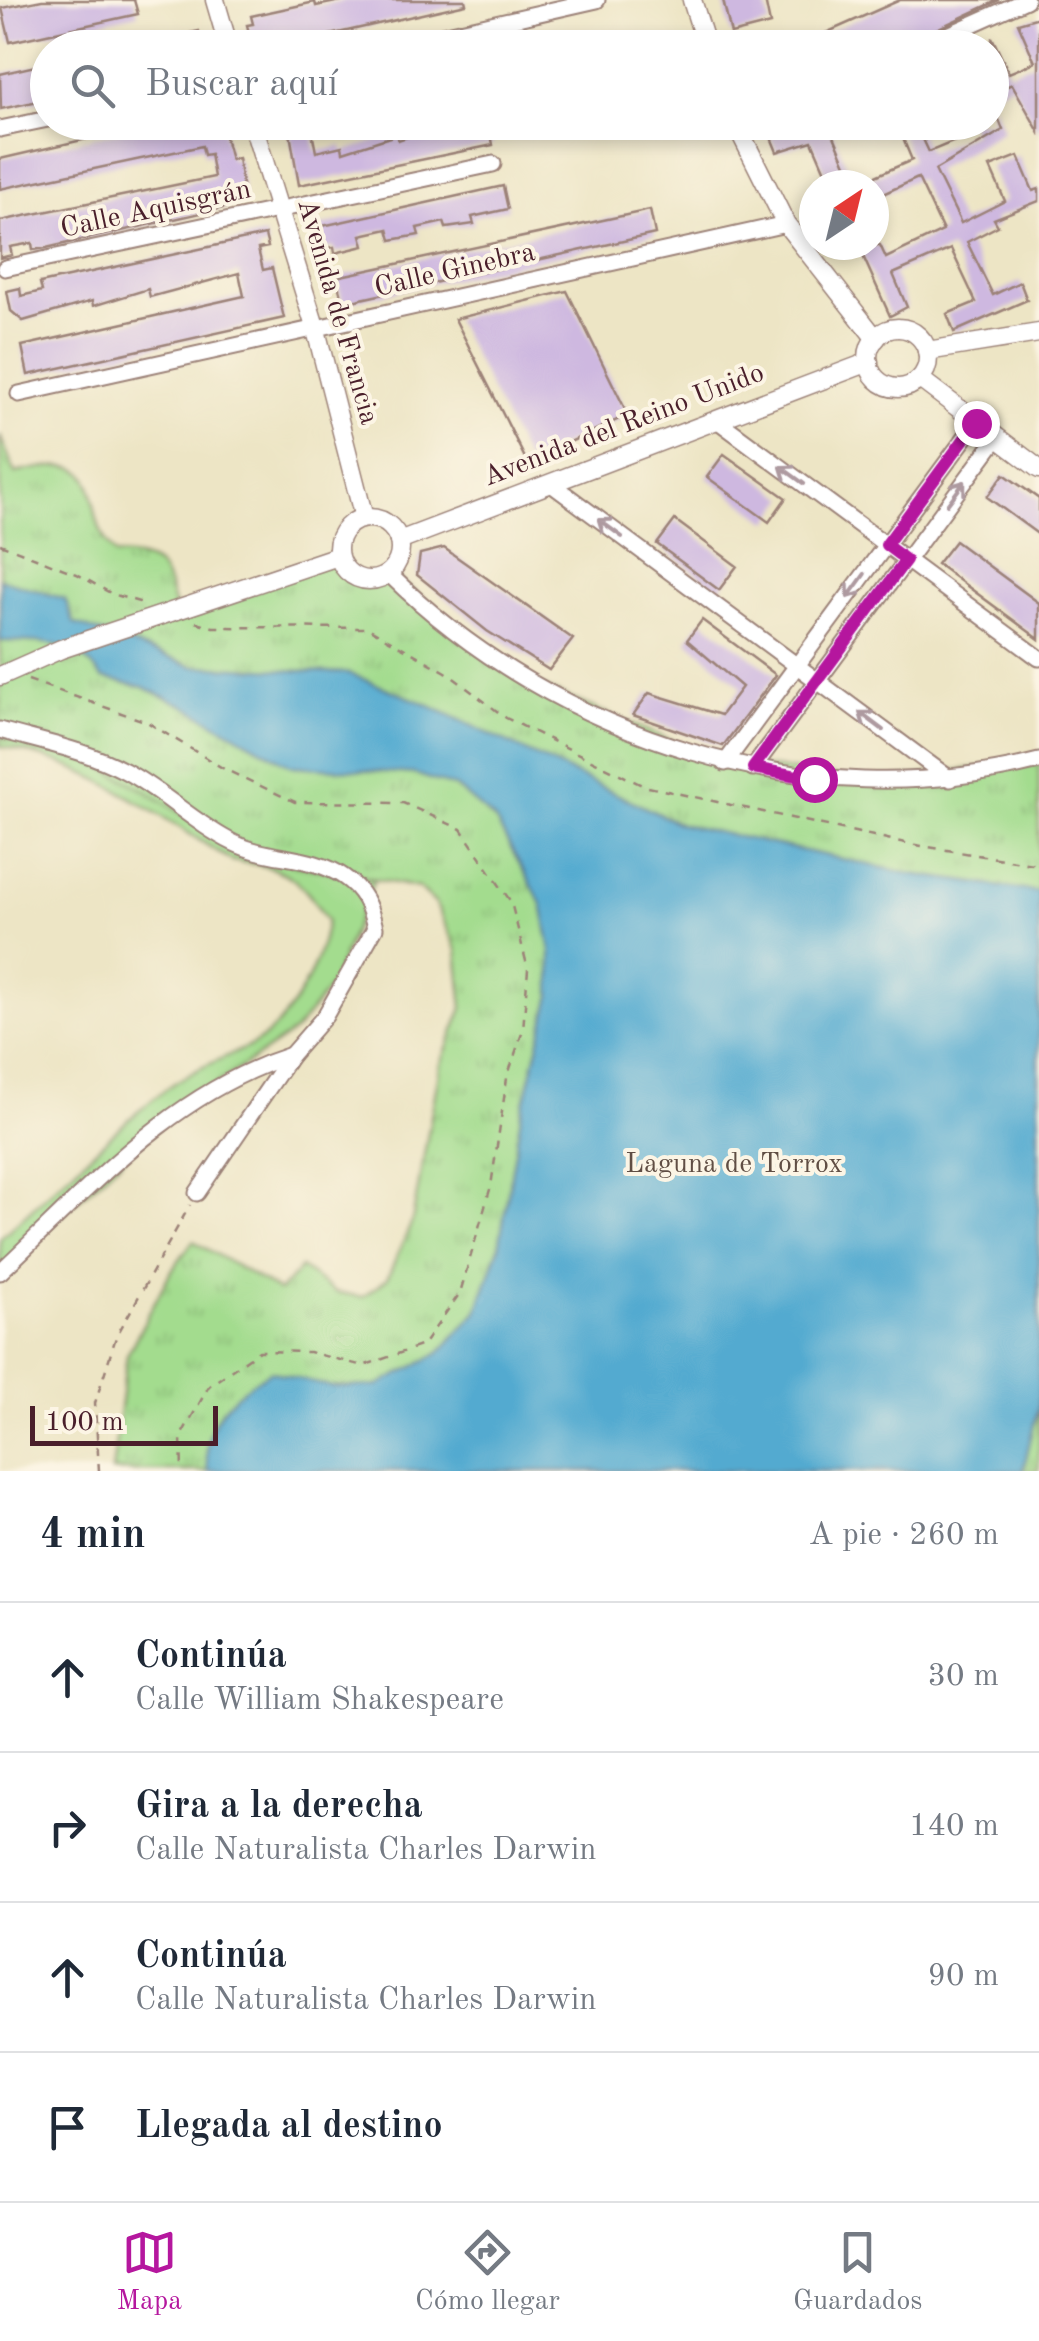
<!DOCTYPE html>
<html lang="es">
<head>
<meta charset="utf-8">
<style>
	:root { --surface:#fff; --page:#f2f2f3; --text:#1f2937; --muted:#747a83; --line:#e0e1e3; --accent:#b5179e }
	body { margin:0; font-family:"Old Standard TT",serif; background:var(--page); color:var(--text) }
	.compass { position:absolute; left:799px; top:170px; width:90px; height:90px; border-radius:50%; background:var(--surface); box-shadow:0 5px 15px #0003; rotate:35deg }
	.scale { position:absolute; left:30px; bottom:25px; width:188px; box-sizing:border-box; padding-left:10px; border:5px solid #4a1f2b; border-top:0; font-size:28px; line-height:35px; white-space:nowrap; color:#4a1f2b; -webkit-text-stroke:8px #fcf5e5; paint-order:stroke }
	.stop { position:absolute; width:30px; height:30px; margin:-22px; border:8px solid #b5179e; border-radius:50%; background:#fff }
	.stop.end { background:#b5179e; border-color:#fff; box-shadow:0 2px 10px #0008 }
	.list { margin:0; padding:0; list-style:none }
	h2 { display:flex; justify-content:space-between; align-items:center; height:130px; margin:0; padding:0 40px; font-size:42px }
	h2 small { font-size:32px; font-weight:400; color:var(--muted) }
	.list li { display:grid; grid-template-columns:65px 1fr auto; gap:30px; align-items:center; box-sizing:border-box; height:150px; padding:0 40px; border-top:2px solid var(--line) }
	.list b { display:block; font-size:38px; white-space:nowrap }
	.list p { margin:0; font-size:32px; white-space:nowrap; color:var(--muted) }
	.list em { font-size:32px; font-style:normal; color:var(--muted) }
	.icon { flex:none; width:55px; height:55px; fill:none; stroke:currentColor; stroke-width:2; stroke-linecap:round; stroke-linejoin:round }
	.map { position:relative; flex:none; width:1039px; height:1471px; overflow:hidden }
	.search { position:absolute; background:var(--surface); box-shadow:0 5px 15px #0003; left:30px; right:30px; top:30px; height:110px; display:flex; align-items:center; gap:25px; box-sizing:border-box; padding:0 35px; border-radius:55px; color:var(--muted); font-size:38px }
	.sheet { height:730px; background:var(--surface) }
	nav { display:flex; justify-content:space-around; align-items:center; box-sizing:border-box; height:140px; border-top:2px solid var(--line); background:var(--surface); font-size:28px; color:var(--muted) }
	nav a { display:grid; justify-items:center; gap:5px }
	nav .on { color:var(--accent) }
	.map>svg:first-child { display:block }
	.grass { fill:#a3dc8e; stroke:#767e5c; stroke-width:2.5 }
	.park { fill:url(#park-tufts); stroke:#767e5c; stroke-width:2.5 }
	.water { fill:#53aad0; stroke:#4e647e; stroke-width:2.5 }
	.building { fill:#ceb8e0 }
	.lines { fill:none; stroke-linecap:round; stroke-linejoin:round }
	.minor-casing { stroke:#9c8278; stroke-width:19 }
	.tertiary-casing { stroke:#9c8278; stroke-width:21 }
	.path { stroke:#9c8278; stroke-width:2.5; stroke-dasharray:8 8; stroke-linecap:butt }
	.minor { stroke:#fff; stroke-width:15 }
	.tertiary { stroke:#fff; stroke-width:18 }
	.oneway { stroke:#ae9aa0 }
	.route { stroke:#b5179e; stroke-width:12 }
	.labels { text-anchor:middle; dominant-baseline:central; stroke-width:8; stroke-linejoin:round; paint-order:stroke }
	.street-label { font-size:28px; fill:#4a1f2b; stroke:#fcf5e5 }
	.park-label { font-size:28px; fill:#604e44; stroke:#fcf5e5 }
</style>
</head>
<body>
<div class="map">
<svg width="1039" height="1471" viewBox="0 0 1039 1471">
	<defs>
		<pattern id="park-tufts" width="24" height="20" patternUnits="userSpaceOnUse" patternTransform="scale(2.5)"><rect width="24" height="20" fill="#a3dc8e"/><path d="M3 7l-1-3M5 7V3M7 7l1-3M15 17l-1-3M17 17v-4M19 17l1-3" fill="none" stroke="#8ebc7b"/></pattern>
	</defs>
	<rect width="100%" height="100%" fill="#fcf5e5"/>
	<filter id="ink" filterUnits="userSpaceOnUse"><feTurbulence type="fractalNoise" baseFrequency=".01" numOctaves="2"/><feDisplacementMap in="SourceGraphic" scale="20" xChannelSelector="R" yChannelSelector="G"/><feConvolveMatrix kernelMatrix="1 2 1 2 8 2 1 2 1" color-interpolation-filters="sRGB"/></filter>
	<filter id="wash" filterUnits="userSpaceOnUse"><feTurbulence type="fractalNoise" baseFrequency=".0048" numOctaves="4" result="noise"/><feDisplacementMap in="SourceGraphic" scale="40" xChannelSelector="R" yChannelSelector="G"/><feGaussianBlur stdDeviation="2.25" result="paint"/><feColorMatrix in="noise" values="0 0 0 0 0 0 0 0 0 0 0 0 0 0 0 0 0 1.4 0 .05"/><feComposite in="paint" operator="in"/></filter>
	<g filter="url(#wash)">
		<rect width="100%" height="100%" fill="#ede5c5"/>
		<path class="grass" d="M0,737l91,24 201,103 82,16 -42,104 -37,47 -123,83 -172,157v-33c55,-49 108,-104 166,-149 26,-19 53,-29 82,-42 42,-20 72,-83 79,-126 -27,-44 -41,-54 -95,-60 -74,-46 -144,-99 -232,-115z"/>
		<path class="park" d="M0,435l15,38c110,-26 56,29 100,82 47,2 49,11 60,53l162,-51 20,19 35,-1 144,109 187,78 152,19 164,-21v711h-927l15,-116 43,-82 23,-32 86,50 22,-23 34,24 28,5 24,-18 25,-57 28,-156 23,-58 -6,-58 -22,-47 -16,-15 -178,-36 -95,-61 -55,-30 -91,-24z"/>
		<path class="water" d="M0,579l65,20 9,24 118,43 156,7 78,31 254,120 232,50 127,18v511l-16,68h-815c-8,-50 23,-76 63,-100l61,16 45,-1 61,-32 39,-43 22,-64 22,-132 30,-120v-44l-9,-47 -47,-84 -38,-32 -42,-14 -123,-8 -109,-61 -40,-18 -41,-9c-27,-39 -58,-36 -102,-37z"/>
		<g id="blocks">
			<g class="building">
				<path d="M42,0h92l4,14 -128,28 -8,-34z"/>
				<path d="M346,0h119l1,4 -194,44h-12l-2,-9 -7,2 -4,-16 6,-1 -2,-8 64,-14 1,4z"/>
				<path d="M723,0h42l5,24 -39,10z"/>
				<path d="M900,0h99l-103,48h-104z"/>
				<path d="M1039,17v115l-27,-48 -20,9v-56l17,36 26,-11 -17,-39z"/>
				<path d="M199,31l4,17h-59v-5z"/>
				<path d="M48,63l-5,37 -42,9 -1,-35z"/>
				<path d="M992,102l11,28 -68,40 26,53 44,-22 -15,-34 28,-11 15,35 6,-2v12l-45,18 4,7 -31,16 26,53 27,-13 7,18 -73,32 -7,-18 29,-12 -25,-53 -58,25 14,33 -17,9 -32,-71h22l6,13 57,-27 -25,-53 -44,20v-13h-19l57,-25 -16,-38h19l14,30 45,-19 -5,-11h23z"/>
				<path d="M160,122h61l10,38 7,-2 7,45 -199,45 -13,2 -1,-7 -22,4 2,8 -12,3v-37l214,-44 -4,-23 -6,1 -2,-9 -202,43v-30z"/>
				<path d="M288,122h46v4l-22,6 4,20 26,-6 1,6 53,-17 2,5 53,-17 2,5 36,-6 4,23 -194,40z"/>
				<path d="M799,122h29l27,63h-24l-19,-44 -35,11 -7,-17z"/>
				<path d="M503,186l5,23 -36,8 2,7 -28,4 -2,-6 -27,6 2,7 -28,5 -3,-11 -27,6 3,11 -29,7 -1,-6 -11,2 -5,-22z"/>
				<path d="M650,210l5,24 -312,69 -7,-26z"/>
				<path d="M265,235l3,12 -10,2 5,21 9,-2 12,50 -256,57 -6,-29 222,-50 -5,-23 -89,24 -2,-8 -55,17 -1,-5 -69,20 -12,-10 -4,-20 13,-3 1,8 21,-5 -2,-8z"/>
				<path d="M567,291l61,124 -101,47 -72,-143z"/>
				<path d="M724,454l62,44 -17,24 -62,-45z"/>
				<path d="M1004,474l35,25v36l-52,-38z"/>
				<path d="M675,520l62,46 -18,24 -62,-46z"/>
				<path d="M955,541l84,62v36l-102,-75z"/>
				<path d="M444,548l129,91 -24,31 -62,-39 -70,-56 3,-21z"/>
				<path d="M702,620l74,55 -53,71 -90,-31 16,-22 72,22 21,-28 -55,-47z"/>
			</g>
		</g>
	</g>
	<g filter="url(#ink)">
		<use href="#blocks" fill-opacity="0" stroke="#9c8278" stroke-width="2.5"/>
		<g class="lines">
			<g class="minor-casing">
				<g id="minor">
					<path d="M385,48l212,-48"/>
					<path d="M919,48l107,-48"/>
					<path d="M0,129l48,-10"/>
					<path d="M5,268l488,-104"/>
					<path d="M19,394l767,-170"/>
					<path d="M717,420l322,238"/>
					<path d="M550,483l400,296"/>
					<path d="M389,574c168,165 420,246 650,187"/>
					<path d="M0,730c41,12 86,20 125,41 38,20 70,53 109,72 35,17 79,12 110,34 19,13 26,29 31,51l-50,88 -34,39 -94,138"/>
					<path d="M725,763l251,-340"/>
					<path d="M753,768l244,-330"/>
					<path d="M0,1272c89,-83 171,-179 291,-217"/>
				</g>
			</g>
			<g class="tertiary-casing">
				<g id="tertiary">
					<path d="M215,0l14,48"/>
					<path d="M692,0l15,48"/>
					<path d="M252,122l64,208 48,188"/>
					<path d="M735,122l51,102 90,115"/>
					<circle cx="898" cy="358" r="30"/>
					<path d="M927,351l112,-18"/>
					<path d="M920,379l119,90"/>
					<circle cx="369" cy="549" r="31"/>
					<path d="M399,541l470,-179"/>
					<path d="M0,676l61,-27 277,-93"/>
				</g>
			</g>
			<g class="path">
				<path d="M0,544l77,30 35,20 34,10"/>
				<path d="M196,622l17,5 155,1 78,44 60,46 138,68 266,58 129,21"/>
				<path d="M28,680l119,42 77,47 71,33 108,1 58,26 50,73 17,67 -5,61 -16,48 -16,108 -31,107 -37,52 -60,21 -54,-14 -50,-1 -50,35 -28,50 1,35"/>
				<path d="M99,1471l-4,-68 21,-66 74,-132"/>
			</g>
			<use href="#minor" class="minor"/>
			<use href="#tertiary" class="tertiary"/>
		</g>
		<defs><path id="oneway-shaft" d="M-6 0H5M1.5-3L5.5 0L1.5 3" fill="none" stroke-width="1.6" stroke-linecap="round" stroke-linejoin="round" transform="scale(2.5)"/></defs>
		<g class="oneway">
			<use href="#oneway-shaft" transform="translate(792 475) rotate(-144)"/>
			<use href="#oneway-shaft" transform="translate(956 493) rotate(-53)"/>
			<use href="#oneway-shaft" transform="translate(610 528) rotate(-144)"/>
			<use href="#oneway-shaft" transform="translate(856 586) rotate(126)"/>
			<use href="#oneway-shaft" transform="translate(871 721) rotate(-143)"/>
		</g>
	</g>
	<g class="lines" filter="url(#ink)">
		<path class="route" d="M814,779l-61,-11 153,-208 -20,-15 90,-122"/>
	</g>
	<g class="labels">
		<g class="street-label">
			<text transform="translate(156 210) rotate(-12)">Calle Aquisgrán</text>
			<text transform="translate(455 271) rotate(-13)">Calle Ginebra</text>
			<text transform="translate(337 312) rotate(74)">Avenida de Francia</text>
			<text transform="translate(624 426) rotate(-21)">Avenida del Reino Unido</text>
		</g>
		<g class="park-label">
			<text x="734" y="1165">Laguna de Torrox</text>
		</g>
	</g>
</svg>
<svg class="compass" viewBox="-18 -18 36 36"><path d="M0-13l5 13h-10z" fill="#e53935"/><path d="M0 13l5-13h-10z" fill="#747a83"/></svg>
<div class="scale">100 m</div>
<div class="stop" style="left:814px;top:779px"></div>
<div class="stop end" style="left:976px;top:423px"></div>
<div class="search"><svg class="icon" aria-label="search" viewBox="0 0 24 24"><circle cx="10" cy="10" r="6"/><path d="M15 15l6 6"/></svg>Buscar aquí</div>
</div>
<section class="sheet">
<h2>4 min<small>A pie · 260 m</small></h2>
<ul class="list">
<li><svg class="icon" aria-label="ahead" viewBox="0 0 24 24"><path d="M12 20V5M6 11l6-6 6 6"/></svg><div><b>Continúa</b><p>Calle William Shakespeare</p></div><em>30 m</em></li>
<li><svg class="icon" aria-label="right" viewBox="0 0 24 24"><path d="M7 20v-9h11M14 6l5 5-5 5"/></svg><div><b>Gira a la derecha</b><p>Calle Naturalista Charles Darwin</p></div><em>140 m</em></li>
<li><svg class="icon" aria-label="ahead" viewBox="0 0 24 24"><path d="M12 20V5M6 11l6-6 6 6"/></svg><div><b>Continúa</b><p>Calle Naturalista Charles Darwin</p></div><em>90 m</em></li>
<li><svg class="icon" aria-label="arrive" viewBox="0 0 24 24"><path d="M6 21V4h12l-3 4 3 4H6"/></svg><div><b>Llegada al destino</b></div></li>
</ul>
</section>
<nav>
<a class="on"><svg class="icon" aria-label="map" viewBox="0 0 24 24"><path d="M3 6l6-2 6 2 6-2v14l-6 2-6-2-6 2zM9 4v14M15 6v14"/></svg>Mapa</a>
<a><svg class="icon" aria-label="directions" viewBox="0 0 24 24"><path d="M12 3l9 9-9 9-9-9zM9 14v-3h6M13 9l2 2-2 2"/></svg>Cómo llegar</a>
<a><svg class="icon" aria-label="saved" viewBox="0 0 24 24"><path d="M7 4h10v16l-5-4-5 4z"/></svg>Guardados</a>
</nav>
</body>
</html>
